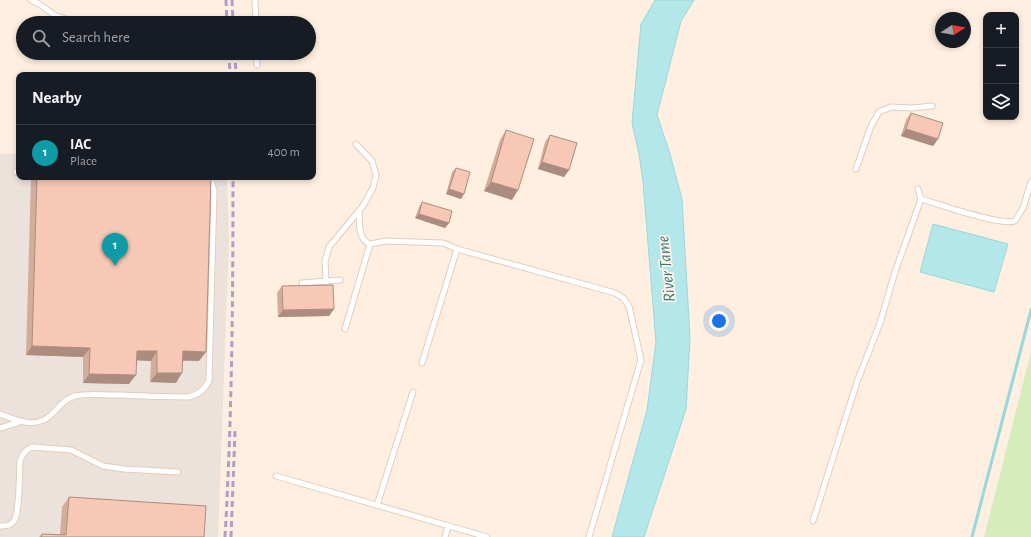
<!DOCTYPE html>
<html lang="en">
<head>
<meta charset="utf-8">
<style>
	:root { --surface:#171b24; --page:#242831; --text:#f1f3f6; --muted:#9ea1a6; --line:#363941; --accent:#1a73e8 }
	body { margin:0; font-family:"Alegreya Sans",sans-serif; background:var(--page); color:var(--text) }
	.controls { position:absolute; right:12px; top:12px; display:grid; overflow:hidden; border-radius:8px; box-shadow:0 2px 6px #0003 }
	.controls button { width:36px; height:36px; display:grid; place-items:center; padding:0; border:0; border-bottom:1px solid var(--line); background:var(--surface); color:var(--text); font:20px sans-serif }
	.compass { position:absolute; left:935px; top:12px; width:36px; height:36px; border-radius:50%; background:var(--surface); box-shadow:0 2px 6px #0003; rotate:79deg }
	.you { position:absolute; left:719px; top:321px; width:14px; height:14px; margin:-10px; border:3px solid #fff; border-radius:50%; background:#1a73e8; box-shadow:0 0 0 6px #1a73e833 }
	.badge { display:grid; place-items:center; width:26px; height:26px; border-radius:50%; background:var(--accent); color:#fff; font-size:13px; font-weight:700 }
	.pin { position:absolute; translate:-50% -33px; filter:drop-shadow(0 1px 2px #0008) }
	.pin::after { content:''; position:absolute; top:21px; width:14px; height:12px; background:inherit; clip-path:polygon(0 0,100% 0,50% 100%) }
	.list { margin:0; padding:0; list-style:none }
	h2 { display:flex; justify-content:space-between; align-items:center; height:52px; margin:0; padding:0 16px; font-size:17px }
	h2 small { font-size:13px; font-weight:400; color:var(--muted) }
	.list li { display:grid; grid-template-columns:26px 1fr auto; gap:12px; align-items:center; box-sizing:border-box; height:56px; padding:0 16px; border-top:1px solid var(--line) }
	.list b { display:block; font-size:15px; white-space:nowrap }
	.list p { margin:0; font-size:13px; white-space:nowrap; color:var(--muted) }
	.list em { font-size:13px; font-style:normal; color:var(--muted) }
	.icon { flex:none; width:22px; height:22px; fill:none; stroke:currentColor; stroke-width:2; stroke-linecap:round; stroke-linejoin:round }
	.map { position:relative; flex:none; width:1031px; height:537px; overflow:hidden }
	.search { position:absolute; background:var(--surface); box-shadow:0 2px 6px #0003; left:16px; top:16px; width:300px; height:44px; display:flex; align-items:center; gap:10px; box-sizing:border-box; padding:0 14px; border-radius:22px; color:var(--muted); font-size:15px }
	.panel { position:absolute; background:var(--surface); box-shadow:0 2px 6px #0003; left:16px; top:72px; width:300px; height:108px; border-radius:8px }
	.map>svg:first-child { display:block }
	.industrial { fill:#ece2dc }
	.green { fill:#d6ecbd }
	.water { fill:#b3e7e9; stroke:#98d8dc }
	.lines { fill:none; stroke-linecap:round; stroke-linejoin:round }
	.stream { stroke:#98d8dc; stroke-width:3 }
	.service-casing { stroke:#e5ccbe; stroke-width:7 }
	.service { stroke:#fff; stroke-width:5 }
	.rail { stroke:#b09ec8; stroke-width:3; stroke-dasharray:6 4; stroke-linecap:butt }
	.wall { fill:#d4ac9c }
	.shaded-wall { fill:#ac8c7f }
	.building { fill:#f6c8b5; stroke:#ac8c7f }
	.labels { text-anchor:middle; dominant-baseline:central; stroke-width:3.5; stroke-linejoin:round; paint-order:stroke }
	.water-label { font-size:17px; font-style:italic; fill:#387a7e; stroke:#fff3e8 }
</style>
</head>
<body>
<div class="map">
<svg width="1031" height="537" viewBox="0 0 1031 537">
	<rect width="100%" height="100%" fill="#feefe0"/>
	<path class="industrial" d="M0,154h19v23h208l2,65 -11,295h-218z"/>
	<path class="green" d="M1031,352v185h-47z"/>
	<g class="water">
		<path d="M655,0h39l-13,21 -24,94 13,39 12,45 8,139 -4,71 -42,128h-32l35,-127 9,-68 -13,-160 -4,-28 -7,-31 9,-99z"/>
		<path d="M933,224l75,20 -14,48 -74,-20z"/>
	</g>
	<g class="lines">
		<path class="stream" d="M972,537l59,-227"/>
		<g class="service-casing">
			<g id="service">
				<path d="M31,0l8,4 17,12 22,7"/>
				<path d="M255,0l1,23"/>
				<path d="M256,53l1,12"/>
				<path d="M856,169l15,-43 8,-14 12,-5 21,1 20,-2"/>
				<path d="M16,172h3"/>
				<path d="M921,199c18,5 79,27 94,22l8,-13 8,-26"/>
				<path d="M359,211c1,11 -2,28 11,33"/>
				<path d="M457,249l158,44 8,5 6,8 12,54 -52,177"/>
				<path d="M326,282l-1,-21 4,-14 34,-41 10,-18 3,-13 -4,-14 -16,-17"/>
				<path d="M302,283l38,-3"/>
				<path d="M345,329l25,-85 16,-3 57,2 14,6 -35,114"/>
				<path d="M0,414c20,8 39,16 55,-3 5,-6 12,-13 20,-15 13,-3 28,-1 42,-1 24,1 47,2 71,2 10,-2 17,-7 21,-17l5,-189 -2,-8 -4,-4"/>
				<path d="M0,428l19,-6"/>
				<path d="M276,476l211,61"/>
				<path d="M377,505l36,-113"/>
				<path d="M813,521l44,-139 23,-59 15,-51 26,-73 -3,-10"/>
				<path d="M0,526c6,0 10,0 14,-5 6,-10 5,-46 6,-60 2,-7 5,-11 12,-14l39,3 32,16 21,3 54,3"/>
				<path d="M445,537l3,-11"/>
			</g>
		</g>
		<use href="#service" class="service"/>
		<g class="rail">
			<path d="M226,0l1,23"/>
			<path d="M232,0l1,23"/>
			<path d="M229,53l1,22"/>
			<path d="M235,53l1,22"/>
			<path d="M225,537c7,-120 8,-240 8,-360"/>
			<path d="M231,537l4,-106"/>
		</g>
	</g>
	<g class="wall">
		<path d="M911,113l27,26 -5,7 -32,-10 5,-16z"/>
		<path d="M506,130l6,70 -28,-9 16,-51z"/>
		<path d="M550,135l19,35 -5,7 -26,-8 7,-27z"/>
		<path d="M456,168l5,31 -15,-5 6,-22z"/>
		<path d="M31,177h180l-12,184h-16l-7,22 -26,-1 1,-21 -15,-1 -7,24 -46,-1v-26l-57,-2z"/>
		<path d="M422,202l27,21 -4,5 -30,-10 4,-11z"/>
		<path d="M282,286l52,23 -5,7 -51,1 -1,-24z"/>
		<path d="M69,497l135,40h-165l3,-3 18,1 2,-28z"/>
	</g>
	<g class="shaded-wall">
		<path d="M906,129l32,10 -5,7 -32,-10z"/>
		<path d="M542,162l27,8 -5,7 -26,-8z"/>
		<path d="M491,182l27,8 -6,10 -28,-9z"/>
		<path d="M449,189l15,5 -3,5 -15,-5z"/>
		<path d="M419,214l30,9 -4,5 -30,-10z"/>
		<path d="M334,309l-5,7 -51,1 5,-7z"/>
		<path d="M32,346l58,2 -7,9 -57,-2z"/>
		<path d="M137,351h20l-6,10 -21,-1z"/>
		<path d="M183,351l23,1 -7,9 -23,-1z"/>
		<path d="M157,373h25l-6,10 -26,-1z"/>
		<path d="M89,374l47,1 -7,9 -46,-1z"/>
	</g>
	<g class="building">
		<path d="M911,113l32,10 -5,16 -32,-10z"/>
		<path d="M506,130l28,9 -16,51 -27,-8z"/>
		<path d="M550,135l27,8 -8,27 -27,-8z"/>
		<path d="M456,168l14,4 -6,22 -15,-5z"/>
		<path d="M37,177h174l-5,175 -23,-1 -1,22h-25v-22h-20l-1,24 -47,-1 1,-26 -58,-2z"/>
		<path d="M422,202l30,9 -3,12 -30,-9z"/>
		<path d="M333,285l1,24 -51,1 -1,-24z"/>
		<path d="M69,497l137,9 -2,31h-163l1,-3 24,1z"/>
	</g>
	<g class="labels">
		<g class="water-label">
			<text transform="translate(666 269) rotate(-96)">River Tame</text>
		</g>
	</g>
</svg>
<div class="controls">
<button>+</button>
<button>−</button>
<button><svg class="icon" aria-label="layers" viewBox="0 0 24 24"><path d="M12 4l9 5-9 5-9-5zM3 14l9 5 9-5"/></svg></button>
</div>
<svg class="compass" viewBox="-18 -18 36 36"><path d="M0-13l5 13h-10z" fill="#e53935"/><path d="M0 13l5-13h-10z" fill="#9ea1a6"/></svg>
<div class="you"></div>
<div class="pin badge" style="left:115px;top:266px;background:#0f9aa8">1</div>
<div class="search"><svg class="icon" aria-label="search" viewBox="0 0 24 24"><circle cx="10" cy="10" r="6"/><path d="M15 15l6 6"/></svg>Search here</div>
<section class="panel">
<h2>Nearby<small></small></h2>
<ul class="list">
<li><span class="badge" style="background:#0f9aa8">1</span><div><b>IAC</b><p>Place</p></div><em>400 m</em></li>
</ul>
</section>
</div>
</body>
</html>
